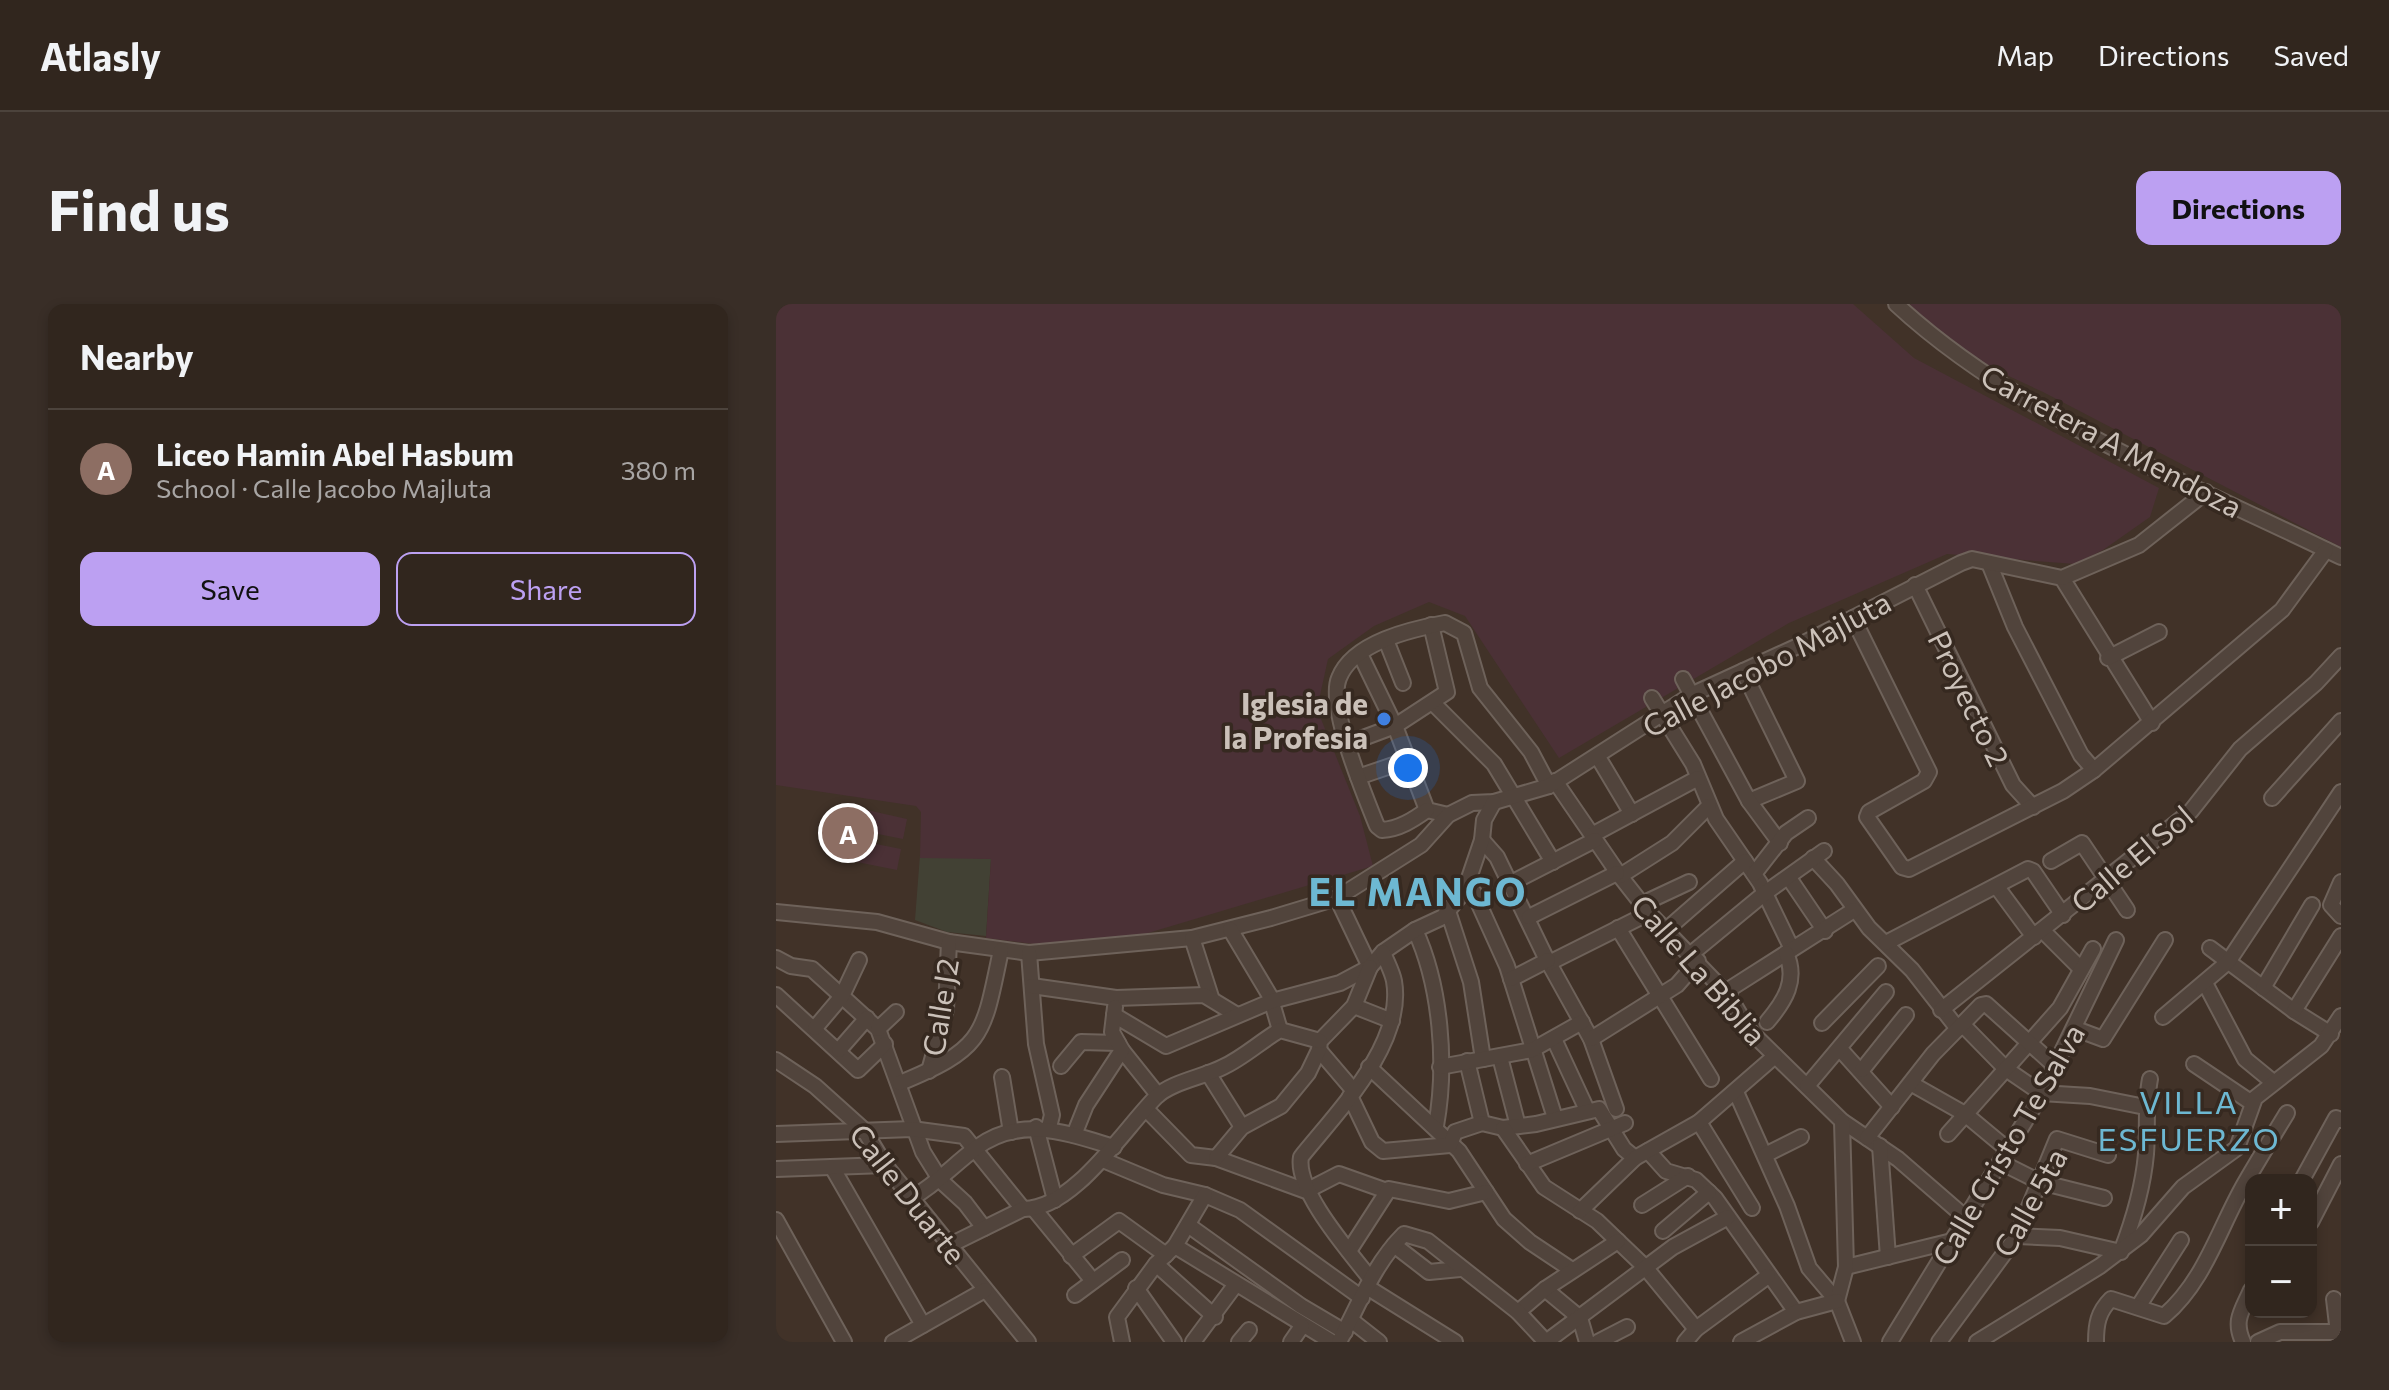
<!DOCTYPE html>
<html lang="en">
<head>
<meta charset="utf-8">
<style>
	:root { --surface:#31261e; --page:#392e27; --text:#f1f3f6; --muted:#a8a5a4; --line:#4c433c; --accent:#bca0f2 }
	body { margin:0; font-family:Commissioner,sans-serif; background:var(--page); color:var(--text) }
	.controls { position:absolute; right:24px; bottom:24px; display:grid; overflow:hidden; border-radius:16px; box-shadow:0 4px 12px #0003 }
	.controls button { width:72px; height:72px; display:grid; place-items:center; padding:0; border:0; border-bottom:2px solid var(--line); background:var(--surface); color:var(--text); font:40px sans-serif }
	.you { position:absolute; left:632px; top:464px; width:28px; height:28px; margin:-20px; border:6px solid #fff; border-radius:50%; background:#1a73e8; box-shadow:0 0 0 12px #1a73e833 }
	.badge { display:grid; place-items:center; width:52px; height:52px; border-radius:50%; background:var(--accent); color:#fff; font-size:26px; font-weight:700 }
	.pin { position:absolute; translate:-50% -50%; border:4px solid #fff; box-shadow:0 2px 8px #0006 }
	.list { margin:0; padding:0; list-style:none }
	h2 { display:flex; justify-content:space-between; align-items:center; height:104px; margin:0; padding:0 32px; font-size:34px }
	h2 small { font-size:26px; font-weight:400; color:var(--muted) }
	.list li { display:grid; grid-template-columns:52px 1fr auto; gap:24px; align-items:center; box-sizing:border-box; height:120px; padding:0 32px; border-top:2px solid var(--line) }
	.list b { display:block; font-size:30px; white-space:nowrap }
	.list p { margin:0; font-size:26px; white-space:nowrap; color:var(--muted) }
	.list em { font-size:26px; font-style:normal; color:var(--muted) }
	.actions { display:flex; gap:16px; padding:24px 32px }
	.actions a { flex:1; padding:18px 0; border:2px solid var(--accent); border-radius:16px; text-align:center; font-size:28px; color:var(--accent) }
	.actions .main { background:var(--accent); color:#111 }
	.map { position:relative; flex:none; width:1565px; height:1038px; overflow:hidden; border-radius:16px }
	header { display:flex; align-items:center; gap:48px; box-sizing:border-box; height:112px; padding:0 40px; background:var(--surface); border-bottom:2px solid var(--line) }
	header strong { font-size:38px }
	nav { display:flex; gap:44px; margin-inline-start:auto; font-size:28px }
	.intro { display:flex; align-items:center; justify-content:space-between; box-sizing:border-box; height:192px; padding:0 48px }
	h1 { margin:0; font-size:56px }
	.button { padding:20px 36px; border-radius:16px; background:var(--accent); color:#111; font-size:28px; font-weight:700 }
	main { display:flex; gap:48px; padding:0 48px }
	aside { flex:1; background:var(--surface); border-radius:16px; box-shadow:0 4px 12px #0003 }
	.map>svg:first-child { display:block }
	.medical { fill:#424134 }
	.green { fill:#4b3136 }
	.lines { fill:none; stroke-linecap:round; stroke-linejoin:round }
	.minor-casing { stroke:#6e625a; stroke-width:18 }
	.minor { stroke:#51443c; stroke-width:14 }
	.shop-dot { fill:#3f7fe0; stroke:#362920; stroke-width:3 }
	.labels { text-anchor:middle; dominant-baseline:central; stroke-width:7; stroke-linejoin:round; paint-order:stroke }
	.street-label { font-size:30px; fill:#cbc1b9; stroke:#362920 }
	.poi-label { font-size:30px; font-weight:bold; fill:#cbc1b9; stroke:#362920; text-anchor:end }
	.neighbourhood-label { font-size:32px; letter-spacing:2px; fill:#6db8d2; stroke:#362920 }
	.district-label { font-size:38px; font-weight:bold; letter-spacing:2px; fill:#6db8d2; stroke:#362920 }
</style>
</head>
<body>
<header>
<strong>Atlasly</strong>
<nav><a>Map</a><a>Directions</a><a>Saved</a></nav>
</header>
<div class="intro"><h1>Find us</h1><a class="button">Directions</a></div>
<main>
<aside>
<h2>Nearby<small></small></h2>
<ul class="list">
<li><span class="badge" style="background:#8d6e63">A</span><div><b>Liceo Hamin Abel Hasbum</b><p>School · Calle Jacobo Majluta</p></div><em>380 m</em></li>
</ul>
<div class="actions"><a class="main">Save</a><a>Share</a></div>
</aside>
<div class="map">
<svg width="1565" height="1038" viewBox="0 0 1565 1038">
	<rect width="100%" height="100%" fill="#413228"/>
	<path class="medical" d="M144,551l71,4 -5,77 -39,-4 -32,-12z"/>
	<g class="green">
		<path d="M0,0h1077l61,54 245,130 -9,29 -47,33 -28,14 -128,-10 -158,69 -230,135 -94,-142 -36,-14 -55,24 -46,33 -11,50 43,107 13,50 -235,70 -104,8 -48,-6 5,-79 -71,-1 1,-46 -5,-6 -140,-21z"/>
		<path d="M1134,0h431v243l-298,-155 -101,-47z"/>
		<path d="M91,506l40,9 -4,20 -40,-8z"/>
		<path d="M85,537l40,8 -4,21 -40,-8z"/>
	</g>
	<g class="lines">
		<g class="minor-casing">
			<g id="minor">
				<path d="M1120,0c122,113 296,180 445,253"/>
				<path d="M1213,259l26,64 66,128 13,15"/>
				<path d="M1286,274l90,145"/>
				<path d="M1139,281l98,200 20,22"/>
				<path d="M1077,314l76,154 -5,9 -55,31 -2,5 35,50 7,2 154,-78 31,-21 188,-160 44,-60"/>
				<path d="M610,336l17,43"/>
				<path d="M584,350l35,72 32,84 21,5"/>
				<path d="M1332,354l51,-26"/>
				<path d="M967,367l54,110 -48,20"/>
				<path d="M907,375l66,122 31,42"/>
				<path d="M876,394l41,66 23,55 44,64 32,66"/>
				<path d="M657,399l61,61 59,98"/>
				<path d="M571,440l48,-18 52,-34 -16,-67"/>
				<path d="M822,453l34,57"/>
				<path d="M582,473l50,-17"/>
				<path d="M779,477l65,95 29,37 80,83 20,34 93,91 56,38 68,59"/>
				<path d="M1496,494l69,-77"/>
				<path d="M651,506c-14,10 -28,19 -45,20l-5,-4c-12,-30 -50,-120 -38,-148 14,-36 73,-49 106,-55l19,10 16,55 51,64 18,34"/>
				<path d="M816,531l106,-57"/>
				<path d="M706,536l15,17 48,99 46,83 25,70"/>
				<path d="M1037,554l24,26 32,44 43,42 46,59"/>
				<path d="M1275,557l31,-18 45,67"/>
				<path d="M978,570l32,-41 22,-15"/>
				<path d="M844,572l52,-33 37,-37"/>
				<path d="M1013,574l36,53"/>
				<path d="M693,578l38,84 48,152"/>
				<path d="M1565,578l-10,23 10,11"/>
				<path d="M735,579l84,-43"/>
				<path d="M1221,583l37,50"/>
				<path d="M561,594l33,69"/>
				<path d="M866,600l47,-22"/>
				<path d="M672,607l23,71 12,77"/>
				<path d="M0,608l101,10 72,20 80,11 163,-15 79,-20 66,-20 84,-53 27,-30 24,-12 22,-1 55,-16 144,-92 105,-48 163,-83 11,-4 90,19 77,-33 67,-53"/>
				<path d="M753,613l88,-44"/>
				<path d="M842,624l93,151"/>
				<path d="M454,625l40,67 10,34"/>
				<path d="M639,626c26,56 32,135 21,196"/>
				<path d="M890,626l79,-69"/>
				<path d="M1266,626l39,39"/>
				<path d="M416,634l19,59"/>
				<path d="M1110,639l142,-74 5,2 30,44"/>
				<path d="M1434,644l84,63 37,23"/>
				<path d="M253,649l7,91 16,71 -3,12"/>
				<path d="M915,650l74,-61 59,-42"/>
				<path d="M0,654l15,8 21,3 66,60 45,123 18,29 24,22 19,25"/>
				<path d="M773,659l100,-50"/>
				<path d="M735,675l37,-19"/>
				<path d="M1429,679l40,76 28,23"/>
				<path d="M256,682l84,12 88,-3 33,20"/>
				<path d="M1487,684l49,-83"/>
				<path d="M949,688l129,-82"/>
				<path d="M0,691l82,75 27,-26"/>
				<path d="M578,702l38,15"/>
				<path d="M1165,706l250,-199 49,-62 76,-66 25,-27"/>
				<path d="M1518,707l47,-75"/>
				<path d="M338,711l52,31 106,-45 68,-18 30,-16 13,-15 32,-22 28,-13 22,-27 17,-50 2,-20 10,-18"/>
				<path d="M1387,713l65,-55 113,-170"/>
				<path d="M991,718c18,-21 31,-42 19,-69"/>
				<path d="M1046,719l56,-57"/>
				<path d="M1186,720l44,45 35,24 49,3 55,11"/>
				<path d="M39,724l27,-32 17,-36"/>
				<path d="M102,725l18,-17"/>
				<path d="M1300,725l27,10 62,-99"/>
				<path d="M778,735l33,71"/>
				<path d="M815,735l86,-54 21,-24"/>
				<path d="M1064,745l52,58"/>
				<path d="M63,746l28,-32"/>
				<path d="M346,746l36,45"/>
				<path d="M543,746l35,41"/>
				<path d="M724,753l18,69"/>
				<path d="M0,756l39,26 49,44 21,35 143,177"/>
				<path d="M691,757l15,62"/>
				<path d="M1418,760l58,39"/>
				<path d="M285,762l20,-24 37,1"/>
				<path d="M593,763l90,84 45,68 26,23 42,28"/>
				<path d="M664,763l92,-17 50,-28"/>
				<path d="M1086,766l44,-55"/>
				<path d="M153,767l17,-62 3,-67"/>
				<path d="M432,769l34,54"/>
				<path d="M226,773l9,55"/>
				<path d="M124,779c85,-35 83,-47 101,-133"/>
				<path d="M1136,780l53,30 42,35"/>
				<path d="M1031,782l79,-94"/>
				<path d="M960,788l51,114 22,62 28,33 16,41"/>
				<path d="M574,792l22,46 11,9 67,-6 5,-13 27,-9 21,5 33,-4 63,-15 25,40 11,9"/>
				<path d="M371,806l44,45 25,3 90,33 33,-17 48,17"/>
				<path d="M923,818l53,86"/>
				<path d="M260,823l19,73"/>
				<path d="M727,824l41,59 53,34 48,46 51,62"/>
				<path d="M0,830l136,-5 52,7 59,73"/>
				<path d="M1172,830l112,-126 33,-59"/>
				<path d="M298,831l12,-30 36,-55 -10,-18 3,-25"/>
				<path d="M1091,834l66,-84 48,-49 5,-1 68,61"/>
				<path d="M1104,842l8,111"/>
				<path d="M872,847l18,20 30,9 19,18 81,114"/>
				<path d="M989,851l36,-18"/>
				<path d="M440,854l26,-31 39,-21 27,-33 11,-23 1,-9 34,-35 16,-39"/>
				<path d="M327,856l60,25 42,10 35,15 122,88"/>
				<path d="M1226,859l38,19 64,16"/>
				<path d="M751,860l98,-41"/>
				<path d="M56,863l91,158"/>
				<path d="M0,865l109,-4"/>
				<path d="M1526,876l34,-62 5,2"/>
				<path d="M136,894c26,-15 41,-33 64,-50 44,-33 91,-15 138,-1"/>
				<path d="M866,901l46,-29"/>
				<path d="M258,905l59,72"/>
				<path d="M804,907l55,-53 64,-36 76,-66"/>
				<path d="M0,916l68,122"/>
				<path d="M1535,918l30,-58"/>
				<path d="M412,921l113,81 44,26"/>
				<path d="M887,927l46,-39"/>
				<path d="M1241,932l43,2 61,14c12,-31 22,-64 25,-98 2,-25 -1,-49 4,-75"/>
				<path d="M174,941l73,-36c50,1 101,-80 133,-112 15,-15 48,-20 67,-30 20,-9 38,-26 57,-37l40,11"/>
				<path d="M618,941l35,27 31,-3"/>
				<path d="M399,942l157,96"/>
				<path d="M573,947l40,-62 60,12 37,-9"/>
				<path d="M295,952l48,-35 47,34"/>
				<path d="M380,960l59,53"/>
				<path d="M1070,963l106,-26"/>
				<path d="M593,973c-21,-27 -74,-87 -68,-120 36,-45 104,-113 93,-176 -2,-10 -8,-20 -11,-29"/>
				<path d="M591,983l88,55"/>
				<path d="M360,984l38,54"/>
				<path d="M769,985l35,29 7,24"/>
				<path d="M299,991l47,-35"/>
				<path d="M1558,995l4,34"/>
				<path d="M1061,997l9,-34 -4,-146"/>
				<path d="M1362,1003l43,-67"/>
				<path d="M742,1008l27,-23 73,-48"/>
				<path d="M575,1016l28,22"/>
				<path d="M117,1038l92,-52"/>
				<path d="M346,1038l-5,-25 39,-53 19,-18 30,-51"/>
				<path d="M417,1038l43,-58"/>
				<path d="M463,1038l10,-12"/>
				<path d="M515,1038l11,-16"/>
				<path d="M563,1038c21,-39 34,-77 65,-108l24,7 90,71 28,30 127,-95 55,-30"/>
				<path d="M822,1038l29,-15"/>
				<path d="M909,1038l11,-13 72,-53"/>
				<path d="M965,1038l55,-30 41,-11"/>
				<path d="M1114,1038l151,-247 75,-155"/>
				<path d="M1163,1038l78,-106 40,-97 51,16"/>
				<path d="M1201,1038l123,-76 41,-31 42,-48 54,-39 18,-50 66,-52 20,-30"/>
				<path d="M1320,1038c0,-18 2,-30 15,-43l53,17c41,-35 55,-88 81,-133 14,-24 28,-47 42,-70"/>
				<path d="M1467,1038c-10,-22 -1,-31 8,-52"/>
				<path d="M1482,1038l22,-10h61"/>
			</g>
		</g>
		<use href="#minor" class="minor"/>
	</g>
	<circle class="shop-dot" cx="608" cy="415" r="8"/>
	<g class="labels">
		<g class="street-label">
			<text transform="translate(1336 136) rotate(28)">Carretera A Mendoza</text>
			<text transform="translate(990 359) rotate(-28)">Calle Jacobo Majluta</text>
			<text transform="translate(1194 394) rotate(64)">Proyecto 2</text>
			<text transform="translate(1355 554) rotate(-40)">Calle El Sol</text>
			<text transform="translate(924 665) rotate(49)">Calle La Biblia</text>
			<text transform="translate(163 703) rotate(-81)">Calle J2</text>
			<text transform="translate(1231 840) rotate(-60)">Calle Cristo Te Salva</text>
			<text transform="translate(133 889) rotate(52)">Calle Duarte</text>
			<text transform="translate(1253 898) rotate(-61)">Calle 5ta</text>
		</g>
		<g class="poi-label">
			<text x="592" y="398">Iglesia de<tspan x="592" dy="34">la Profesia</tspan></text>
		</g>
		<g class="neighbourhood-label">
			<text x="1413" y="797">VILLA<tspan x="1413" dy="37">ESFUERZO</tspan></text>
		</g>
		<g class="district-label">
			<text x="642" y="586">EL MANGO</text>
		</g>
	</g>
</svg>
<div class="controls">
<button>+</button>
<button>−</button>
</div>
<div class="you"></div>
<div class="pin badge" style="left:72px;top:529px;background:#8d6e63">A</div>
</div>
</main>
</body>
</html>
